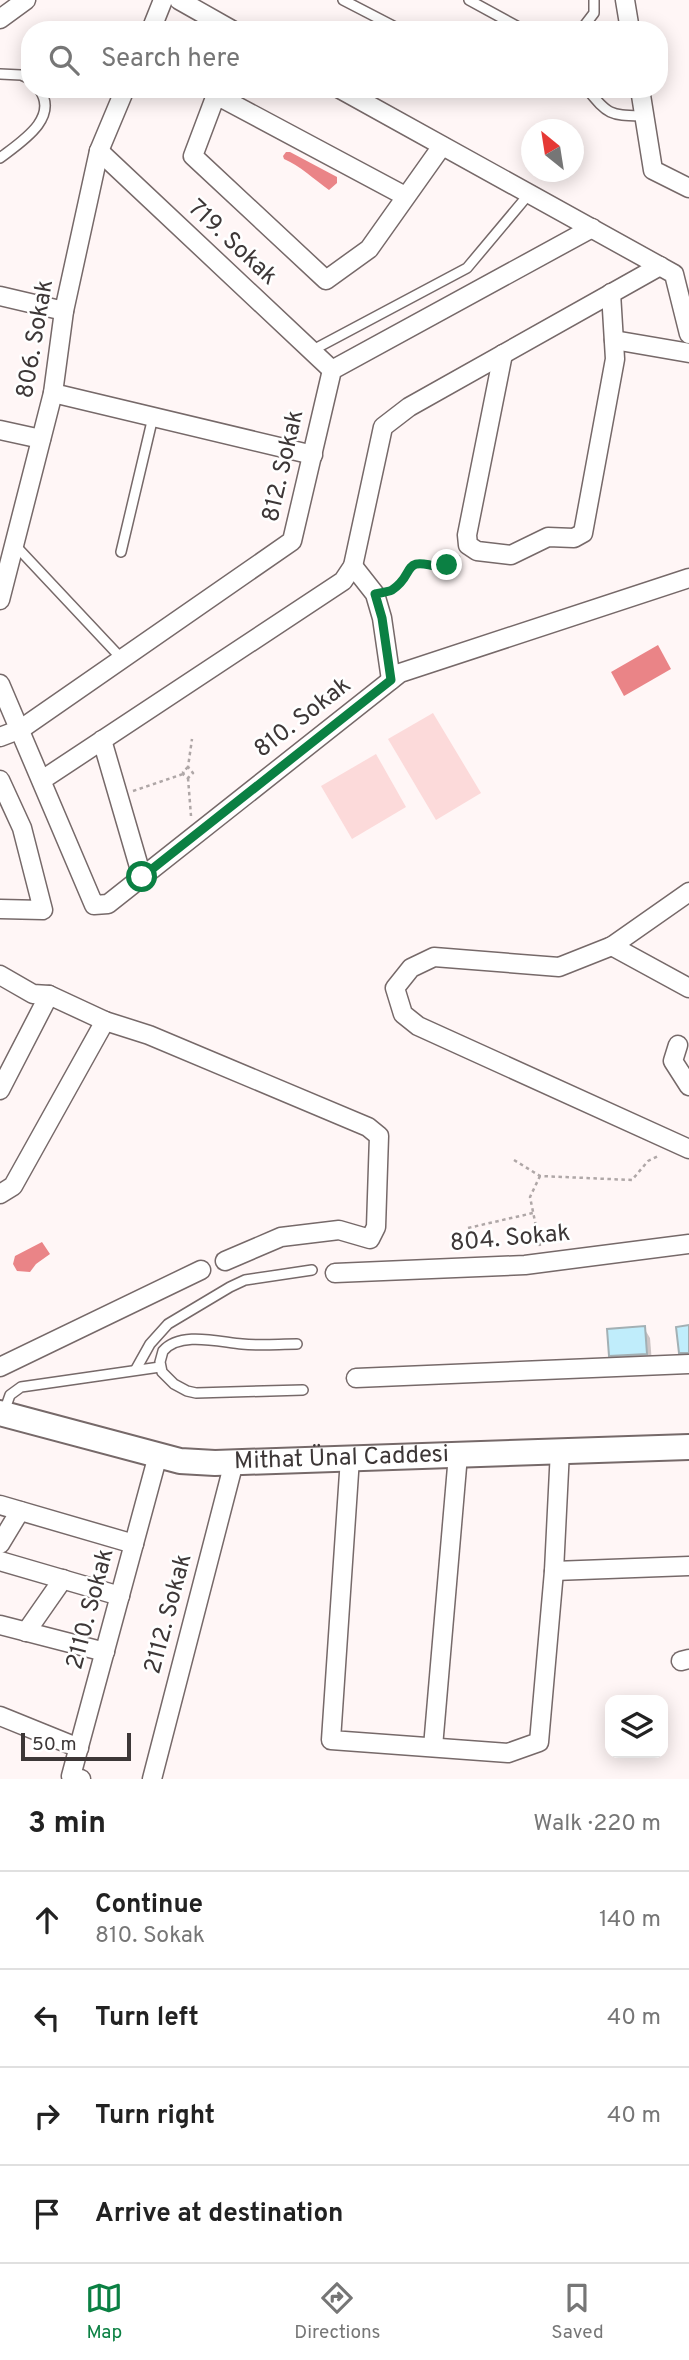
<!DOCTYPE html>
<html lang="en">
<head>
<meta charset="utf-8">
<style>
	:root { --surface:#fff; --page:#f2f2f2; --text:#222; --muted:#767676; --line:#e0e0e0; --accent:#0b8043 }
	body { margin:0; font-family:Overpass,sans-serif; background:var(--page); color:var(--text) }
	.controls { position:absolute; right:21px; bottom:21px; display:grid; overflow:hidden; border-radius:14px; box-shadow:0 4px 18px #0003 }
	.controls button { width:63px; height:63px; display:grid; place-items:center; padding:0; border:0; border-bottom:2px solid var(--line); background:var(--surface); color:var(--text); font:35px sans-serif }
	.compass { position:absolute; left:521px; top:119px; width:63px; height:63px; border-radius:50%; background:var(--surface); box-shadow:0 4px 18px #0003; rotate:330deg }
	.scale { position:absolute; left:21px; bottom:18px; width:110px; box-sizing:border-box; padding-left:7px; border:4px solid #3d3737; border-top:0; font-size:19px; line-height:24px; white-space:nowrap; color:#3d3737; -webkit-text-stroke:5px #fff; paint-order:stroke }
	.stop { position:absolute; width:21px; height:21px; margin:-16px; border:5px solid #0b8043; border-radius:50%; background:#fff }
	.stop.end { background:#0b8043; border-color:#fff; box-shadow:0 2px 7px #0008 }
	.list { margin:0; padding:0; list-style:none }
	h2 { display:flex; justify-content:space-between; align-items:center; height:91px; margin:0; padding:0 28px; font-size:30px }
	h2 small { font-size:23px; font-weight:400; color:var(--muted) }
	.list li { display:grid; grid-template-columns:46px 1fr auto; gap:21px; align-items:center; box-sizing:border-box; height:98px; padding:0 28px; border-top:2px solid var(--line) }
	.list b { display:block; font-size:26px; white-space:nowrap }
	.list p { margin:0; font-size:23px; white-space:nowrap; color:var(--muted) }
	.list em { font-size:23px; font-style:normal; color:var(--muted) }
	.icon { flex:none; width:38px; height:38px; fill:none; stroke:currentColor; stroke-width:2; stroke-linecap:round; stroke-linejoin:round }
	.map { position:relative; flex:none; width:689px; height:1779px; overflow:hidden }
	.search { position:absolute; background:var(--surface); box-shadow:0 4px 18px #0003; left:21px; right:21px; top:21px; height:77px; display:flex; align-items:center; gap:18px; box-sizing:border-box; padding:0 24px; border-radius:28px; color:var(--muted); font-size:26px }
	.sheet { height:483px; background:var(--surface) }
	nav { display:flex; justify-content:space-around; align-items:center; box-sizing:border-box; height:98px; border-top:2px solid var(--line); background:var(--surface); font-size:19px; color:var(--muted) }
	nav a { display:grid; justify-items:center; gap:4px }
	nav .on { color:var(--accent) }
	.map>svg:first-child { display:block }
	.green { fill:#fcdada }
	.water { fill:#ea8487 }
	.shadow { fill:#0003 }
	.building { fill:#c0edfb; stroke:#a3b0b4; stroke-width:2 }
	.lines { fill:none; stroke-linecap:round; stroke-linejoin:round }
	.lane-casing { stroke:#766969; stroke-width:12 }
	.street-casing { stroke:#766969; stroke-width:21 }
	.secondary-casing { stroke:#766969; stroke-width:28 }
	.path { stroke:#afa7a7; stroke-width:2.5; stroke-dasharray:3.5 3.5; stroke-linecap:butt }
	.lane { stroke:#fff; stroke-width:9 }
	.street { stroke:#fff; stroke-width:18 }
	.secondary { stroke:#fff; stroke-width:24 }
	.route { stroke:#0b8043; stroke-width:9 }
	.labels { text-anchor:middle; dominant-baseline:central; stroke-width:5; stroke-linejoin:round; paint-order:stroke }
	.street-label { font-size:24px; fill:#3d3737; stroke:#fff }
</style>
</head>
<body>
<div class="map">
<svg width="689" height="1779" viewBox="0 0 689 1779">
	<rect width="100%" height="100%" fill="#fff6f6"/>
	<g class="green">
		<path d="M433,713l48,80 -45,27 -48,-81z"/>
		<path d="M376,754l30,53 -54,32 -31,-53z"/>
	</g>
	<g class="water">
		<path d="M286,152h4l47,25v6l-8,7c-14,-10 -30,-25 -45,-31l-1,-3z"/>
		<path d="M658,645l13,24 -47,27 -13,-24z"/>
		<path d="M42,1242l8,12 -14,10 -6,8 -13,-1 -4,-7 2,-8z"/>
	</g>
	<path class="shadow" d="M644,1328l6,10 2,25 -36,3 -6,-11z"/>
	<g class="building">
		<path d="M689,1325v28h-10l-3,-26z"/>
		<path d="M645,1326l2,28 -38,2 -2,-27z"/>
	</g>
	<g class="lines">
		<g class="lane-casing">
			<g id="lane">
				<path d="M343,0l58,30"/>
				<path d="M469,0l55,30"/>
				<path d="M581,30l13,-17v-13"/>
				<path d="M0,74l21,1 9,4"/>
				<path d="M512,89l6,3 15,-3"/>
				<path d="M587,89c22,27 23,26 57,27"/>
				<path d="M0,158c21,-16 60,-40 39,-69"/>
				<path d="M311,351l156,-83 62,-74"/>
				<path d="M14,544l108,115"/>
				<path d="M121,552l32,-135"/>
				<path d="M297,1344c-18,0 -37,2 -55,0 -23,-2 -62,-13 -79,7l-3,11 2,10 12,12 13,7 9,2 107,-3"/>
				<path d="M136,1369l14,-25 18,-20 62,-37 15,-7 67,-10"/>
				<path d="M4,1412l6,-17 11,-8 139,-20"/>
			</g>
		</g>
		<g class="street-casing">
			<g id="street">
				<path d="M179,0l53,30"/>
				<path d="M625,0l5,30"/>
				<path d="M0,19l26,-19"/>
				<path d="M151,30l12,-30"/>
				<path d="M340,89l334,185 15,60"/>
				<path d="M640,89l13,81 36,18"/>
				<path d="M99,151l233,219"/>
				<path d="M405,196l-189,-101 -23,61 133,124 43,-31 73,-103"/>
				<path d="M0,296l64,15"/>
				<path d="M614,340l75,13"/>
				<path d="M503,354l-36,181 1,10 9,6 34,4 37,-18 26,1 9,-5 32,-174 -4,-66"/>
				<path d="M53,393l260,62"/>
				<path d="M0,430l41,9"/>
				<path d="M353,566l22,28 7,24 9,62"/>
				<path d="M0,600l53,-207 11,-82 35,-160 26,-62"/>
				<path d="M0,684l94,221 14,-1 292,-231 289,-95"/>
				<path d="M0,737l21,-8 271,-188 40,-171 260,-142"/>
				<path d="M102,740l40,137"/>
				<path d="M0,780l22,48 21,82 -43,-1"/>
				<path d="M42,780l301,-199 10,-15 30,-139 26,-20 251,-141"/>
				<path d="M689,892l-77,54 -53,21 -125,-10 -23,11 -16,20 8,26 15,12 271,123"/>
				<path d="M612,946l77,42"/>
				<path d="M0,975l33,19 16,1 56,26 44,14 219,92 11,9 -3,91 -6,12 -31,-9 -58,7 -56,24"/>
				<path d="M678,1045l-5,16 16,25"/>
				<path d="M0,1090l49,-95"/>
				<path d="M0,1194l13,-8 92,-165"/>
				<path d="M335,1273l190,-8 164,-21"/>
				<path d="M0,1367l201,-97"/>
				<path d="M356,1378l333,-14"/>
				<path d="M350,1458l-19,282 177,13 31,-11 15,-171 6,-121"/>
				<path d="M0,1505l134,39"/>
				<path d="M0,1544l20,-33"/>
				<path d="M0,1561l120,35"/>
				<path d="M554,1571l135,-5"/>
				<path d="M0,1625l105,27"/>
				<path d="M26,1632l37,-53"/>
				<path d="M681,1661l8,-2"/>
				<path d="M0,1716l79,32"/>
				<path d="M433,1747l25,-292"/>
				<path d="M81,1779l-10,-3 87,-321"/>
				<path d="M152,1779l82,-317"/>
			</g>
		</g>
		<g class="secondary-casing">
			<g id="secondary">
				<path id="s1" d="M0,1413l180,48 35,2 474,-16"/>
			</g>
		</g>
		<g class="path">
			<path d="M389,591c26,-17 11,-36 52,-23l19,-12"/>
			<path d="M188,767l-5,5 1,3 4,3 5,-5 -5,-6 4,-28"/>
			<path d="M188,778l3,38"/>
			<path d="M133,791l50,-17"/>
			<path d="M514,1160l26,16 92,4 16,-19 12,-6"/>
			<path d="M468,1228l65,-15"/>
			<path d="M540,1246l-10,-49 10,-21"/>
		</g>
		<use href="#lane" class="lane"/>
		<use href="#street" class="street"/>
		<use href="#secondary" class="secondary"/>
	</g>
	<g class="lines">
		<path class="route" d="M142,877l249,-197 -9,-62 -7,-24c5,-1 13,-2 17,-4 25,-16 7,-35 49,-22l6,-3"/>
	</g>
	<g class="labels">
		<g class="street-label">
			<text transform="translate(232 243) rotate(43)">719. Sokak</text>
			<text transform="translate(36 339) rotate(-80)">806. Sokak</text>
			<text transform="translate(284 466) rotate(-77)">812. Sokak</text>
			<text transform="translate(303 718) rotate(-38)">810. Sokak</text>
			<text transform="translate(510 1239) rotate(-5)">804. Sokak</text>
			<text stroke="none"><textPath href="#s1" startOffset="348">Mithat Ünal Caddesi</textPath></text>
			<text transform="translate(91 1609) rotate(-75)">2110. Sokak</text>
			<text transform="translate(169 1614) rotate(-75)">2112. Sokak</text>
		</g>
	</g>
</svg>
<div class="controls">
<button><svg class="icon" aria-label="layers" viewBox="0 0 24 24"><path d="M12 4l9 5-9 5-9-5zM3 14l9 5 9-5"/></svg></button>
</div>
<svg class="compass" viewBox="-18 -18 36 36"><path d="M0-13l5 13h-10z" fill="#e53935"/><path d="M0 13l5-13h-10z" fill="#767676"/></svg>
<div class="scale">50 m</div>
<div class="stop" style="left:142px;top:877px"></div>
<div class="stop end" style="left:447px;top:565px"></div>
<div class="search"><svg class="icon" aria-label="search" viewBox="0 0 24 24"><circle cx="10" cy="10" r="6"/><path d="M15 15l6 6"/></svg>Search here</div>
</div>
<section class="sheet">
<h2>3 min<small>Walk · 220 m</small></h2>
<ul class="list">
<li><svg class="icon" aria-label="ahead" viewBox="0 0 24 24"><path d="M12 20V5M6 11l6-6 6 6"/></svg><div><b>Continue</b><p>810. Sokak</p></div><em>140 m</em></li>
<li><svg class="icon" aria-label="left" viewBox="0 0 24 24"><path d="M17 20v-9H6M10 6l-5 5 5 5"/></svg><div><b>Turn left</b></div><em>40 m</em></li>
<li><svg class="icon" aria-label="right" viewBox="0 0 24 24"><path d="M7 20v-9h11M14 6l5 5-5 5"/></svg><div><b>Turn right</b></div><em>40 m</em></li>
<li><svg class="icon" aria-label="arrive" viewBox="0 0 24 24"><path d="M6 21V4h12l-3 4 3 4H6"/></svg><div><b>Arrive at destination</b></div></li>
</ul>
</section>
<nav>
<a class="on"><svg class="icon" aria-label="map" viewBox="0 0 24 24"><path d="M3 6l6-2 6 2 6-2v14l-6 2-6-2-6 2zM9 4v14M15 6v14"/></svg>Map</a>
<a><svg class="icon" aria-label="directions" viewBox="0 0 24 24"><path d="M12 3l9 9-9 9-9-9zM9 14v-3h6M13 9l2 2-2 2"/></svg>Directions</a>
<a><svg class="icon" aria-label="saved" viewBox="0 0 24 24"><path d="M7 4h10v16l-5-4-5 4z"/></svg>Saved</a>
</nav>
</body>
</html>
